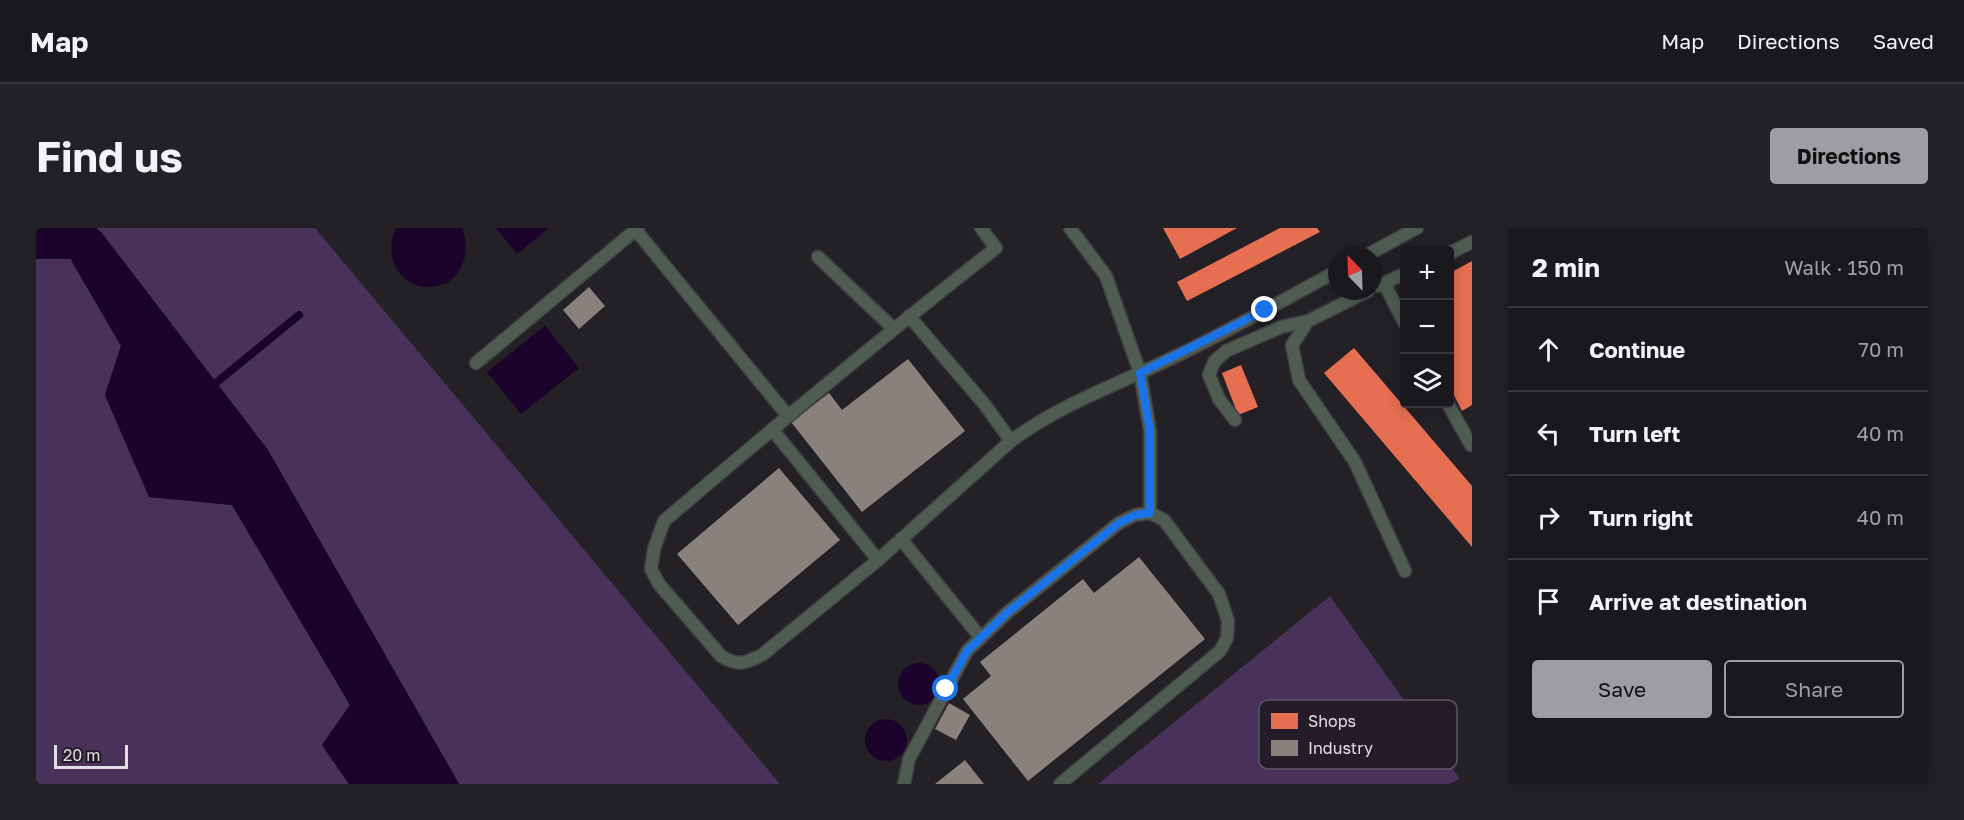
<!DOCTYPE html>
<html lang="en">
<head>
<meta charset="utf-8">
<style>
	:root { --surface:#1a181c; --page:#232125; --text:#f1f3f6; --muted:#9fa0a3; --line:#38373b; --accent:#a09ca3 }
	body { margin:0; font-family:"Golos Text",sans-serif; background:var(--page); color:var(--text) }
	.controls { position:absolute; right:18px; top:18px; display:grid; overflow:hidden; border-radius:6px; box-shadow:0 3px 15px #0003 }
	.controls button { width:54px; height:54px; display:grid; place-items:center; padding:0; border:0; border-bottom:2px solid var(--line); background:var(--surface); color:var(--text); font:30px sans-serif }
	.compass { position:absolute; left:1292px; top:18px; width:54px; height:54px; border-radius:50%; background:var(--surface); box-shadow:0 3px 15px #0003; rotate:337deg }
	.scale { position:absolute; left:18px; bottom:15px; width:74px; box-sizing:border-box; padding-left:6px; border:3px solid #e3dfe7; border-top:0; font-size:16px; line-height:21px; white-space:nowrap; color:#e3dfe7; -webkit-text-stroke:4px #241d29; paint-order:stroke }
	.stop { position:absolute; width:18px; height:18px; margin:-14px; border:4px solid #1a73e8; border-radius:50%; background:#fff }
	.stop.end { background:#1a73e8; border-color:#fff; box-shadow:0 2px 6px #0008 }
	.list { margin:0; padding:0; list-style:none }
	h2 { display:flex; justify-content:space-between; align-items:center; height:78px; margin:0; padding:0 24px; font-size:26px }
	h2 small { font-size:20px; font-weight:400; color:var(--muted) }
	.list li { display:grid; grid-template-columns:39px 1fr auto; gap:18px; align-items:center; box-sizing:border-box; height:84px; padding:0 24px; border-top:2px solid var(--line) }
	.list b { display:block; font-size:22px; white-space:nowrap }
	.list em { font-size:20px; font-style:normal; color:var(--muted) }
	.actions { display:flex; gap:12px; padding:18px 24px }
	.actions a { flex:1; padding:14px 0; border:2px solid var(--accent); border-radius:6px; text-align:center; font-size:21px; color:var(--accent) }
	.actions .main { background:var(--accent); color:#111 }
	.icon { flex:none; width:33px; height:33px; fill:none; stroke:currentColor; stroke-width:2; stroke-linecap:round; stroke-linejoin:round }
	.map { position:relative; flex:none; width:1436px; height:556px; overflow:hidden; border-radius:6px }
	header { display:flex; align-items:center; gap:36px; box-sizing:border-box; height:84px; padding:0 30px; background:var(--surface); border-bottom:2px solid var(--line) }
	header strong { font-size:28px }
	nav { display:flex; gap:33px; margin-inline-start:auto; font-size:21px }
	.intro { display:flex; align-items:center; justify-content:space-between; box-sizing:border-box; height:144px; padding:0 36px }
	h1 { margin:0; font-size:42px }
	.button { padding:15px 27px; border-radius:6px; background:var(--accent); color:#111; font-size:21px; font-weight:700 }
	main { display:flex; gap:36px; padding:0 36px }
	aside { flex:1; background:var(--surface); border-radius:6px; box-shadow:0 3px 15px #0003 }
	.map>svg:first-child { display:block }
	.green { fill:#493259 }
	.water { fill:#1b032b }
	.shops { fill:#e76f51 }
	.industry { fill:#8a817c }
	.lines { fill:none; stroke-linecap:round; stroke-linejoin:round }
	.stream { stroke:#1b032b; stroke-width:8 }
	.lane-casing { stroke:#3e3c40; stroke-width:15 }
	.lane { stroke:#4e5c51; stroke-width:12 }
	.route { stroke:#1a73e8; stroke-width:8 }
	.key { fill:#241d29; stroke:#5d5762; stroke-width:1.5 }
	.key-label { font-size:16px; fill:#e3dfe7 }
</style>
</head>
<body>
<header>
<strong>Map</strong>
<nav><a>Map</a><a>Directions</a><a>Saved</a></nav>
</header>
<div class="intro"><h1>Find us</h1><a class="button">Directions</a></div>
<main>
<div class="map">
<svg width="1436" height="556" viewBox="0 0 1436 556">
	<rect width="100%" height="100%" fill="#232026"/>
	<g class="green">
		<path d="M60,0h219l465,556h-321l-191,-334 -167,-218z"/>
		<path d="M0,31h34l51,87 -16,49 44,102 83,8 118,200 -28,40 27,39h-313z"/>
		<path d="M1294,368l130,183 -11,5h-351z"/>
	</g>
	<g class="water">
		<path d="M0,0h60l5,4 167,218 191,334h-110l-27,-39 28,-40 -118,-200 -83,-8 -44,-102 16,-49 -50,-87h-35z"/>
		<path d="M360,0h66c10,24 0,57 -31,59 -33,1 -48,-32 -35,-59z"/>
		<path d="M460,0h53l-32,26z"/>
		<path d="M509,98l34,42 -58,46 -34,-42z"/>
		<circle cx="883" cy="456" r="21"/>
		<circle cx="850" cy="512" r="21"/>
	</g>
	<g class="shops">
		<path d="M1127,0h74l-57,31z"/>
		<path d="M1244,0h37l3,4 -133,69 -10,-19z"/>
		<path d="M1436,33v144l-10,6 -12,-24v-114z"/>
		<path d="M1318,120l118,138v61l-148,-174z"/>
		<path d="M1205,137l17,42 -20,8 -16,-42z"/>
	</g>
	<g class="industry">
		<path d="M553,59l16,19 -26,23 -16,-19z"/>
		<path d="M872,131l57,72 -103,81 -71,-90 38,-29 13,17z"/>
		<path d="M743,240l61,72 -102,85 -61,-71z"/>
		<path d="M1103,329l66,82 -177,142 -65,-82 28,-23 -11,-14 103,-83 11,14z"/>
		<path d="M913,475l21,12 -14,25 -21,-11z"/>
		<path d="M929,532l19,24h-49z"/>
	</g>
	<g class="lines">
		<path class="stream" d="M181,154l82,-67"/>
		<g class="lane-casing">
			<g id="lane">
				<path d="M598,0l154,188"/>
				<path d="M1034,0l36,48 34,97 10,58v82"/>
				<path d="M1414,25l22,-11"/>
				<path d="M1331,27l50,-27"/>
				<path d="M782,29l76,72"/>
				<path d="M1348,55l20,39"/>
				<path d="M1342,58l26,-12"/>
				<path d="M1332,63l-60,30 -16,24 7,35 56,82 50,109"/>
				<path d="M873,88l76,89 26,36 -133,119 -116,95c-18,8 -22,12 -41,1l-62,-72 -8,-15 3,-20 10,-28c109,-93 219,-185 332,-273l-15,-20"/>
				<path d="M440,135l162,-135"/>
				<path d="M1412,176l23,41"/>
				<path d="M1199,192l-16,-21 -10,-24 5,-13 12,-11 55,-24 27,-6"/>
				<path d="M736,201l106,131"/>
				<path d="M975,213c48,-36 105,-56 159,-82 57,-27 112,-58 167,-88"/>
				<path d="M865,311l80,99"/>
				<path d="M868,556l5,-25 58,-108 41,-39 111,-89 16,-8 15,-2 14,7 55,74 9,27 -1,17 -7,13 -160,133"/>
			</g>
		</g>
		<use href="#lane" class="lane"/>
	</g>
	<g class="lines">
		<path class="route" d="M910,461l21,-38 41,-39 111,-89 16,-8 15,-2v-82l-10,-58 125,-63"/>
	</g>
	<rect x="1223" y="472" width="198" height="69" rx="9" class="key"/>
	<rect x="1235" y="485" width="27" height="16" fill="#e76f51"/>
	<rect x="1235" y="512" width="27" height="16" fill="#8a817c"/>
	<g class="key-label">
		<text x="1272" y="499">Shops</text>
		<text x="1272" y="526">Industry</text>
	</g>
</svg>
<div class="controls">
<button>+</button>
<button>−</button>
<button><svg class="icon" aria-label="layers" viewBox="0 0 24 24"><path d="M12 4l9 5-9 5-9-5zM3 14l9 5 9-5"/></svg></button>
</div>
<svg class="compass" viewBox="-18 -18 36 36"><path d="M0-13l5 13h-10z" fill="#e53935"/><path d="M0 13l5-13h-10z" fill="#9fa0a3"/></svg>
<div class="scale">20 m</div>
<div class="stop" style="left:910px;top:461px"></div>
<div class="stop end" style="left:1229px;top:82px"></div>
</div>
<aside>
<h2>2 min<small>Walk · 150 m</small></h2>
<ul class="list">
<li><svg class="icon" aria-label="ahead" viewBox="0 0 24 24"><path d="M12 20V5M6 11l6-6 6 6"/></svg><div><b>Continue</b></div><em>70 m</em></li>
<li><svg class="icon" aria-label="left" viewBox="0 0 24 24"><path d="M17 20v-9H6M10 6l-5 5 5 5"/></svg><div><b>Turn left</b></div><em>40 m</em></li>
<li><svg class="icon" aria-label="right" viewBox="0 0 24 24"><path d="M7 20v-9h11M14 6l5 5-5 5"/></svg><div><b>Turn right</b></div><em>40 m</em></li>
<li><svg class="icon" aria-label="arrive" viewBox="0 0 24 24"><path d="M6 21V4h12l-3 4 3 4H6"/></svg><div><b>Arrive at destination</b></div></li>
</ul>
<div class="actions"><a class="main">Save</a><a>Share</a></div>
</aside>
</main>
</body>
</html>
